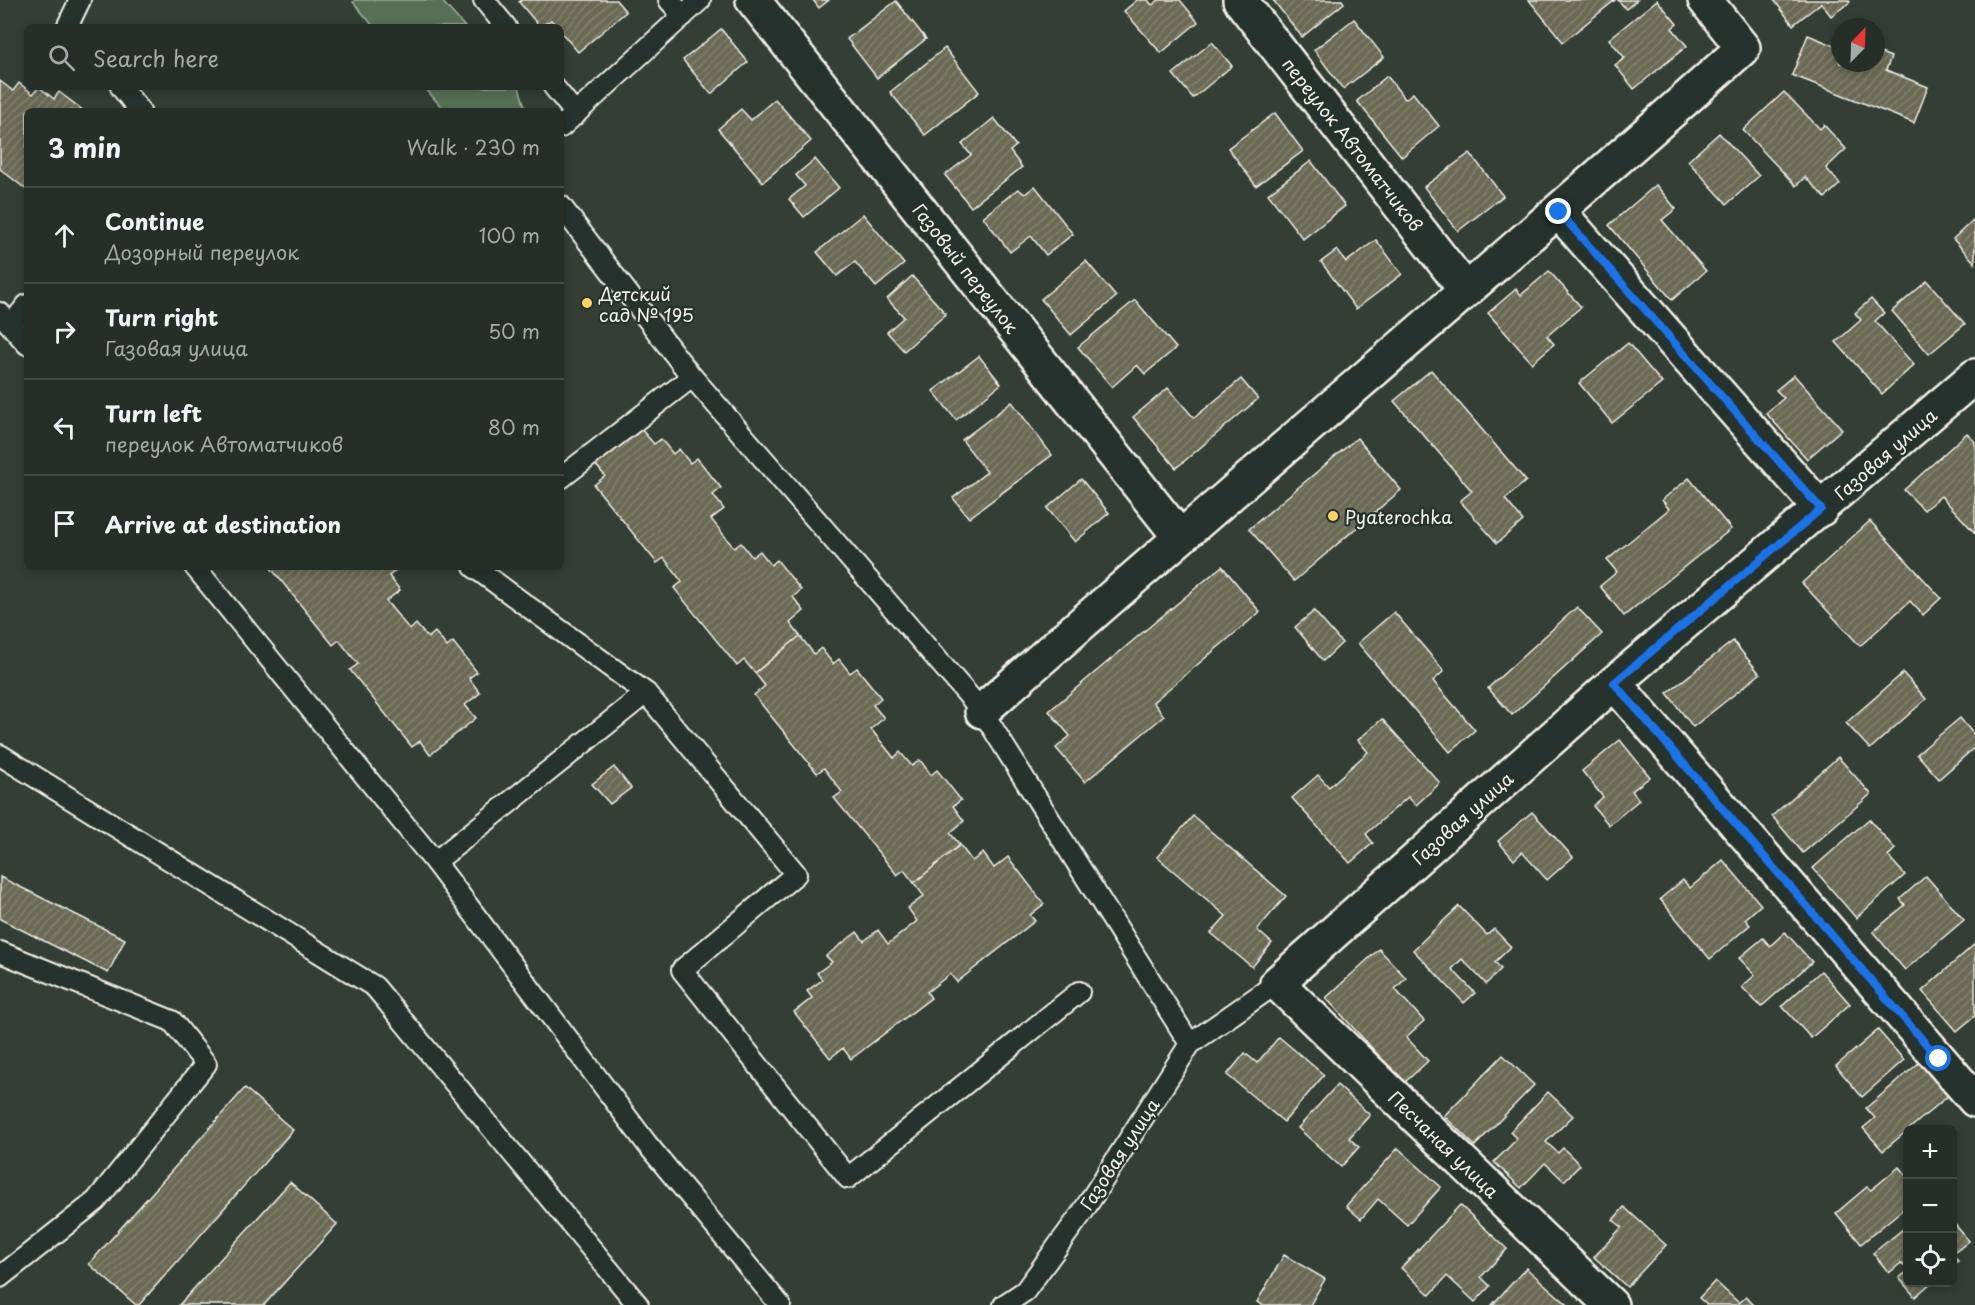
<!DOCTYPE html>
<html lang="en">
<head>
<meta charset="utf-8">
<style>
	:root { --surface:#262e28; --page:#2e3630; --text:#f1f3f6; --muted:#a4a8a8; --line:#424a45 }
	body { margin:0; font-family:"Playpen Sans",sans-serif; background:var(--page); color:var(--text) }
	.controls { position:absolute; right:18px; bottom:18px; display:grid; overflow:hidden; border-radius:9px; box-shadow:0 3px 9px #0003 }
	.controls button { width:54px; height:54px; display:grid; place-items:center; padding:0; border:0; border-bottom:2px solid var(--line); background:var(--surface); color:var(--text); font:30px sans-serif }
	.compass { position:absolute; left:1831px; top:18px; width:54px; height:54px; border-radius:50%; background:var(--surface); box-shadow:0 3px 9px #0003; rotate:23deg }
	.stop { position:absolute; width:18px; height:18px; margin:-14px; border:4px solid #1a73e8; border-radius:50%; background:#fff }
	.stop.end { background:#1a73e8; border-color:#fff; box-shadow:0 2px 6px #0008 }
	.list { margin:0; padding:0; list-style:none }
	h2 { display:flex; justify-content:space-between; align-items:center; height:78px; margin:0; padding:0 24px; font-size:26px }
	h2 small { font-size:20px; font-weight:400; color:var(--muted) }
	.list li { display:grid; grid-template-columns:39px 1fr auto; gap:18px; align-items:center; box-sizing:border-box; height:96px; padding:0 24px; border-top:2px solid var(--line) }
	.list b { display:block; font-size:22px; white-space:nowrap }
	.list p { margin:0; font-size:20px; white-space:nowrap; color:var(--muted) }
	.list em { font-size:20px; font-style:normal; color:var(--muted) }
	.icon { flex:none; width:33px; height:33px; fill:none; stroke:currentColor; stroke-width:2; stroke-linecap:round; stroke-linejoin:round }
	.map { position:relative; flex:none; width:1975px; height:1305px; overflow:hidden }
	.search { position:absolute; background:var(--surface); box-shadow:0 3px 9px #0003; left:24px; top:24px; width:540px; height:66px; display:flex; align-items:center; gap:15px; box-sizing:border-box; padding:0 21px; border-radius:9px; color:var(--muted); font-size:22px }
	.panel { position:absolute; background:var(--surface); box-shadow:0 3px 9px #0003; left:24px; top:108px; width:540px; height:462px; border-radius:9px }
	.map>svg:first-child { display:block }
	.park { fill:#567056; stroke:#a5b09f; stroke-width:1.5 }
	.building { fill:url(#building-hatch); stroke:#f4f1e8; stroke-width:1.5 }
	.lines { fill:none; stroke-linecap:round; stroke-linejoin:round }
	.service-casing { stroke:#f4f1e8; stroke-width:24 }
	.minor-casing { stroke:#f4f1e8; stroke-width:38 }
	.service { stroke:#26332d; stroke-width:20 }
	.minor { stroke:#26332d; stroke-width:33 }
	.route { stroke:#1a73e8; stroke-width:8 }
	.poi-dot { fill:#ffd166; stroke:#26332d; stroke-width:2 }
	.labels { text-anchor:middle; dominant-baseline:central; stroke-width:4.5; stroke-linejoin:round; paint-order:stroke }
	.street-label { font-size:18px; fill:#f4f1e8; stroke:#26332d }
	.poi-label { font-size:18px; fill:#f4f1e8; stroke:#26332d; text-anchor:start }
</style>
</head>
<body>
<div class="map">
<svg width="1975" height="1305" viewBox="0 0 1975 1305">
	<defs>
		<pattern id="building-hatch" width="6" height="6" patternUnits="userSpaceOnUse" patternTransform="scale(1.5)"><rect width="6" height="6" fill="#696954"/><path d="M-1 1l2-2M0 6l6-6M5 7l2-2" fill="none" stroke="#7f7f6d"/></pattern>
	</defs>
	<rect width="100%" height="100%" fill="#333e35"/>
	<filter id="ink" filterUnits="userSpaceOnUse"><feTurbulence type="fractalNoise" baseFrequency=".0167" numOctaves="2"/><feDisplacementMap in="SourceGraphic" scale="12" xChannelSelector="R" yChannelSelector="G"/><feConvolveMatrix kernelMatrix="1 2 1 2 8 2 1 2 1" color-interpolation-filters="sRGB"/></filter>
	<g filter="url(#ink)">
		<g class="park">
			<path d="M355,0h86l24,27h-91l-21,-25z"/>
			<path d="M424,87h95l7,23 -81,1z"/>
		</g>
		<g class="building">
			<path d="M522,0h94l10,12 -48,40 -17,-20v-5h-4l-6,-7 -11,7 -21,-25z"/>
			<path d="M813,0h16l-10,8z"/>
			<path d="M1137,0h11l4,5 7,-5h21l18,22 -37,31 -37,-42z"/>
			<path d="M1273,0h69l2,3 -42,34z"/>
			<path d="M1529,0h86l-52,42z"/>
			<path d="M1618,0h19l-11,9z"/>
			<path d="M1657,0l20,24 -5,4 15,18 -53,43 -19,-24 10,-7 -16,-19z"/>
			<path d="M1774,0h74l2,2 -19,14 -10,-13 -28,22z"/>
			<path d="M896,1l30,38 -49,39 -30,-39z"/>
			<path d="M1354,19l30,38 -41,32 -29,-39z"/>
			<path d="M721,29l27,33 -37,32 -28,-34z"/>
			<path d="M1808,35l32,13v15h36v-12l15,6 -5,13 42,17 -14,36 -122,-48z"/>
			<path d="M1212,42l20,24 -39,32 -20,-24z"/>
			<path d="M945,48l34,44 -54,43 -35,-43z"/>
			<path d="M1387,76l18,23 8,-6 26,33 -37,31 -45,-56z"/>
			<path d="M0,81l13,10 6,-8 14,11 6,-7 15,12 5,-7 25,19h-57v79l-27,-21z"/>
			<path d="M1784,92l36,37 4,-4 22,24 -20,19 14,16 -15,14 -20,-21 -9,9 -53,-56z"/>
			<path d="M775,99l36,42 -48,41 -45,-53 23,-20 10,11z"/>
			<path d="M1275,113l28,38 -47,35 -28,-38z"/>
			<path d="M994,118l22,28 -6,5 12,16 -51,40 -26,-32 26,-20 -9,-11z"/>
			<path d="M1719,133l40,43 -32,28 -39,-43z"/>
			<path d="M1470,153l33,43 -45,35 -34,-44z"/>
			<path d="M815,159l24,29 -35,29 -15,-18 16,-13 -9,-11z"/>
			<path d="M1311,161l34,45 -42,33 -35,-45z"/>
			<path d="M1656,185l20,24 -14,11 44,51 -34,29 -63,-75z"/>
			<path d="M1035,186l38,48 -27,21 -15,-19 -21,16 -27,-35 35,-28 7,5z"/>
			<path d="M863,214l41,50 -28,23 -21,-25 -18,14 -20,-24z"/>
			<path d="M1973,220l2,2v41l-22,-24z"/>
			<path d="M1376,240l26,34 -46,35 -35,-47 16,-12 9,12z"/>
			<path d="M1086,261l30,36 -45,38 -30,-36z"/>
			<path d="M1549,271l32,36 -34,29 7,8 -22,19 -44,-50 28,-24 5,6z"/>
			<path d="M912,276l34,38 -42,37 -17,-19 17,-15 -17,-18z"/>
			<path d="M1927,281l38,43 -36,30 -37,-43z"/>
			<path d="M1871,299l13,14 -9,8 39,44 -32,29 -46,-52 25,-22 -6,-7z"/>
			<path d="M1135,300l41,48 -31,26 -8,-9 -25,22 -34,-40z"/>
			<path d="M1628,343l34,40 -50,40 -33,-40z"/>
			<path d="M979,356l22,28 -45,36 -23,-29z"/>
			<path d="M1431,370l95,111 -21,18 18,22 -26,22 -37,-42 12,-10 -78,-90z"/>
			<path d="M1794,375l48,54 -35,30 -41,-46 18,-15 -8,-8z"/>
			<path d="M1241,379l17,20 -82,69 -43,-51 35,-29 26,30z"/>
			<path d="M1012,402l40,53 -83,63 -16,-20 34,-26 -25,-32z"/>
			<path d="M640,428l14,16 7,-5 12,15 6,-5 11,14 7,-5 24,30 -8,7 11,14 -13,10 23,29 7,-5 11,14 8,-6 11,14 6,-5 24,30 -8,7 11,14 -14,12 10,13 -45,37 -11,-13 -7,6 -63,-78 8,-6 -18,-24 -7,5 -63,-78 11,-9 -10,-12z"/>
			<path d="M1967,433l8,9v91l-34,-37 -17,14 -20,-20z"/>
			<path d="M1357,438l44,52 -107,91 -45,-52z"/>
			<path d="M1689,478l42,51 -107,87 -24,-30 17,-14 -10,-12 62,-51 -7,-9z"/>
			<path d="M1081,479l28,34 -34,29 -28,-34z"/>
			<path d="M1870,521l71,77 -18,17 -13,-14 -50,45 -58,-63z"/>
			<path d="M1222,566l38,46 -107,90 11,14 -79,66 -29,-34 14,-12 -21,-25z"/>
			<path d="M270,567h125l2,2 -8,7 11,14 -14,11 24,29 6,-6 12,14 7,-6 12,15 6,-5 24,30 -8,6 11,15 -15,12 11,13 -46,37 -10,-14 -8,6 -62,-77 8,-6 -19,-24 -6,5z"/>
			<path d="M1577,607l25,27 -90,81 -24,-27z"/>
			<path d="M1314,611l28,32 -19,18 -28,-34z"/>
			<path d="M1394,612l50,59 -11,10 42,49 -25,22 -92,-109z"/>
			<path d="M800,636l14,18 7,-6 12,16 6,-5 11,14 7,-5 24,30 -8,7 11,13 -13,11 23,29 6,-6 12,14 8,-6 11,15 6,-5 24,30 -8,6 11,15 -14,12 10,12 -46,38 -10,-13 -7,5 -63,-77 8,-6 -18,-24 -7,5 -63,-78 11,-9 -10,-13z"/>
			<path d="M1733,641l27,33 -67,53 -26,-34z"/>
			<path d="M1903,673l23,26 -56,50 -24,-26z"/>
			<path d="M1960,718l15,18v11l-36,32 -22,-25z"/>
			<path d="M1382,719l58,64 -24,22 -8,-8 -42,37 7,9 -23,20 -58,-65 26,-23 11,12 39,-35 -10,-12z"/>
			<path d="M1620,740l30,37 -18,14 7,9 -30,25 -16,-19 10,-9 -21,-26z"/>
			<path d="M1838,757l33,37 -68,59 -31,-37z"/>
			<path d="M614,767l17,21 -21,16 -18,-20z"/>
			<path d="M1532,812l41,45 -26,23 -25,-28 -8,8 -16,-19z"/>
			<path d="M1193,816l93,80 -29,34 15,13 -20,24 -41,-34 15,-17 -69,-59z"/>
			<path d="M1869,819l26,30 -7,7 17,19 -49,43 -43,-50z"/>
			<path d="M960,845l12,16 11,-8 11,15 14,-11 36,47 -14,11 5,6 -78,61 -7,-8 -23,18 4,6 -80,61 -8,-11 -13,10 -36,-46 18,-14 -5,-7 15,-11 -5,-7 15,-11 -6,-6 31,-24 7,9 14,-11 10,14 29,-23 -9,-13 16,-12 -10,-13z"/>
			<path d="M1723,860l38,45 -16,14 5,6 -40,34 -50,-60 23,-19 7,8z"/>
			<path d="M1926,876l38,44 -59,50 -32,-38 32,-27 -5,-6z"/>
			<path d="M0,877l125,62 -17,34 -108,-54z"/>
			<path d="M1459,906l28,29 7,-6 17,18 -16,15 6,7 -15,15 -24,-25 -10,10 23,24 -11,10 -51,-53z"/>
			<path d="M1785,932l27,30 -51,45 -19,-20 13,-12 -16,-17 24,-20 7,8z"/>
			<path d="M1975,944v72l-18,15 -35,-40z"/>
			<path d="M1379,949l27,29 -11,11 29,32 -18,16 22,24 -24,22 -78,-85z"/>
			<path d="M1821,971l29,33 -39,34 -29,-32z"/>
			<path d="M1878,1030l26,30 -42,37 -26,-31z"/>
			<path d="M1279,1037l45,38 -40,47 -57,-47 18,-22 12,10z"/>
			<path d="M1503,1055l31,30 -59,61 -31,-30z"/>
			<path d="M1920,1062l28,34 -65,55 -20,-23 12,-10 -9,-10z"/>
			<path d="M1337,1085l33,30 -21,23 10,9 -18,20 -43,-39z"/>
			<path d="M245,1088l48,42 -154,175h-3l-47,-41z"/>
			<path d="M1548,1092l25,24 -27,26 12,11 5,-5 17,17 -16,16 -19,-18 -24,25 -27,-26 23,-23 -7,-7z"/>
			<path d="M1398,1148l43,39 -34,38 -29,-26 -17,20 -15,-13z"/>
			<path d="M1899,1167l9,11v27l-47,39 -25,-31 31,-26 4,3z"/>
			<path d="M290,1182l47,42 -73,81h-85z"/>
			<path d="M1460,1205l47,44 -26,28 9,9 -15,16 -28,-26 -17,19 -29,-27z"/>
			<path d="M1624,1207l42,38 -39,42 -33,-30 28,-30 -9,-7z"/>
			<path d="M1952,1221l17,20 -16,13 5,7 -6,5z"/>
			<path d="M1908,1225v45l-7,-7 -12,10 -16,-20z"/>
			<path d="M1284,1255l41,24 -15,26h-48l-5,-3z"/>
			<path d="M1526,1268l42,37h-76z"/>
			<path d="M1908,1271v11h24l-17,15 -16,-19z"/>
			<path d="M1715,1281l24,22 7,-6 8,8h-47l-8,-7z"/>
		</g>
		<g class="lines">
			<g class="service-casing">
				<g id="service">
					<path d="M484,0l22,27"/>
					<path d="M669,0l14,16"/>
					<path d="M67,27l13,-27"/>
					<path d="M121,87l19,24"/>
					<path d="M554,87l22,27"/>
					<path d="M561,127l139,-127"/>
					<path d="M561,206l127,166 294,339 208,333"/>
					<path d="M0,313l27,31"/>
					<path d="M12,324l15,-19"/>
					<path d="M561,478l131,-101"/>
					<path d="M195,567l240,295 212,282 133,161"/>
					<path d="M474,567l172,126 150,181 -114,96 166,208 231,-186"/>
					<path d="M0,755l375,232 263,318"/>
					<path d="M435,862l211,-169"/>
					<path d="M0,952l172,69 34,43 -110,137 -96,76"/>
					<path d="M1004,1305l21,-14 57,-78 108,-169 87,-61"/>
				</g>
			</g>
			<g class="minor-casing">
				<g id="minor">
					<path d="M753,0l426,536"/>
					<path d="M1240,0l225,289"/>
					<path d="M1559,212l262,297"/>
					<path d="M1614,683l361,417"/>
					<path d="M982,711c252,-223 510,-439 761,-663l-38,-48"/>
					<path d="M1611,1305l-334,-322 337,-300 361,-307"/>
				</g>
			</g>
			<use href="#service" class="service"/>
			<use href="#minor" class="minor"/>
		</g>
	</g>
	<g class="lines" filter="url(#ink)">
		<path class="route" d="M1559,212l262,297 -207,174 325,376"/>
	</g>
	<g class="poi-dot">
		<circle cx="587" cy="303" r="6"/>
		<circle cx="1333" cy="516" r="6"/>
	</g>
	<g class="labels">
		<g class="street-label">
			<text transform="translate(1353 144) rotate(52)">переулок Автоматчиков</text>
			<text transform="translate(966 268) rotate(52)">Газовый переулок</text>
			<text transform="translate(1885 454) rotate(-41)">Газовая улица</text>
			<text transform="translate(1462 818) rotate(-42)">Газовая улица</text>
			<text transform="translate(1444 1144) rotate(44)">Песчаная улица</text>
			<text transform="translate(1119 1154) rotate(-57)">Газовая улица</text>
		</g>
		<g class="poi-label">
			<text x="599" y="293">Детский<tspan x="599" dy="21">сад № 195</tspan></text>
			<text x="1345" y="516">Pyaterochka</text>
		</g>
	</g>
</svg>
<div class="controls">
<button>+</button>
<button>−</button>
<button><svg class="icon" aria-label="locate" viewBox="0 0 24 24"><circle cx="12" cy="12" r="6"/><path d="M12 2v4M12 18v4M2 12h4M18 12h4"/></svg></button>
</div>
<svg class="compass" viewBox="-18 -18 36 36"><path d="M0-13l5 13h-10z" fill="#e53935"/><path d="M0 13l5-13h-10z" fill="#a4a8a8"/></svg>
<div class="stop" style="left:1939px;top:1059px"></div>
<div class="stop end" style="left:1559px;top:212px"></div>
<div class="search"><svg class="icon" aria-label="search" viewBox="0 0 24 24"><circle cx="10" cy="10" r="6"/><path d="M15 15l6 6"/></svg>Search here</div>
<section class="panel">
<h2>3 min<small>Walk · 230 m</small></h2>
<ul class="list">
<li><svg class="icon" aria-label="ahead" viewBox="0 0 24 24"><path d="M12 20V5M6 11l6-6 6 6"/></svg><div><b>Continue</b><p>Дозорный переулок</p></div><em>100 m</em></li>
<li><svg class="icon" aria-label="right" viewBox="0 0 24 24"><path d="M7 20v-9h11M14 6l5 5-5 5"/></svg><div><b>Turn right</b><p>Газовая улица</p></div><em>50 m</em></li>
<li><svg class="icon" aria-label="left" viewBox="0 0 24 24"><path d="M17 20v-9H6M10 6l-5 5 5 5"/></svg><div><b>Turn left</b><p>переулок Автоматчиков</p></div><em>80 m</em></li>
<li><svg class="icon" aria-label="arrive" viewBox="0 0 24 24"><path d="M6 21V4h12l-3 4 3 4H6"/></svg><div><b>Arrive at destination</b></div></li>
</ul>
</section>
</div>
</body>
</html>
